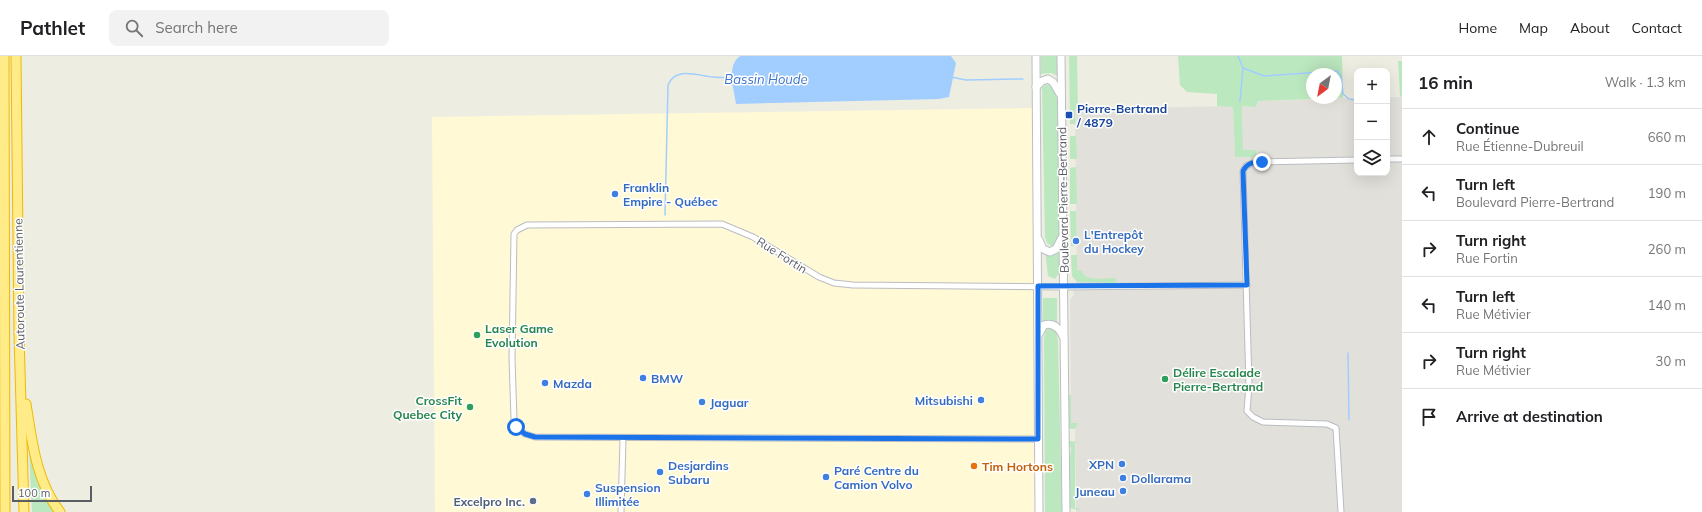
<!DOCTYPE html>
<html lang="en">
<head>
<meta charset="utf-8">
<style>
	:root { --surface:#fff; --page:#f2f2f2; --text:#202124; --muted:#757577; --line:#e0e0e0 }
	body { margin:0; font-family:Mulish,sans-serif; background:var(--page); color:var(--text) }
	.controls { position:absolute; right:12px; top:12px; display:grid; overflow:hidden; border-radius:8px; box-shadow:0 4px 16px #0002 }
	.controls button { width:36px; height:36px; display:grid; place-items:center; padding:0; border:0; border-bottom:1px solid var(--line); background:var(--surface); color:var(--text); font:20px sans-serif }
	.compass { position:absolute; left:1306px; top:12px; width:36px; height:36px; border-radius:50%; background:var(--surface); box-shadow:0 4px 16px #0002; rotate:212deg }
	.scale { position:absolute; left:12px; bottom:10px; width:80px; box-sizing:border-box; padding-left:4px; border:2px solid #5a5e64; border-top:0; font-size:11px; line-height:14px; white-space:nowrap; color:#5a5e64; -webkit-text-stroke:3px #fff; paint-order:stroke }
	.stop { position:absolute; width:12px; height:12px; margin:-9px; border:3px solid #1a73e8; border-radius:50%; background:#fff }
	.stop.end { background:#1a73e8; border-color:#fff; box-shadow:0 1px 4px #0008 }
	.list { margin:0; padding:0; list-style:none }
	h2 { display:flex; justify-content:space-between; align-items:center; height:52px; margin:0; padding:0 16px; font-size:17px }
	h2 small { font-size:13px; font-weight:400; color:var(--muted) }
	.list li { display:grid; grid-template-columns:26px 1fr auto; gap:12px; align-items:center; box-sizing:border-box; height:56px; padding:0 16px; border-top:1px solid var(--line) }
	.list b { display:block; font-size:15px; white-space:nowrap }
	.list p { margin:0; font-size:13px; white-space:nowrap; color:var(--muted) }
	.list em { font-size:13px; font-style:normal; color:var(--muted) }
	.icon { flex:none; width:22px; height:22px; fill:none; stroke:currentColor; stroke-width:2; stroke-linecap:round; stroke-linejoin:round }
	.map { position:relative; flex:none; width:1402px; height:456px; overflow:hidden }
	header { display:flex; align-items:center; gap:24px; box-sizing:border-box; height:56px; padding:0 20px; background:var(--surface); border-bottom:1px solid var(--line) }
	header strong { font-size:19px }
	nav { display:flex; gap:22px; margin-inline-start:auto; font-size:14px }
	.search { width:280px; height:36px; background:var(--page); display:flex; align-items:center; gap:10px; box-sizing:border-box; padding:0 14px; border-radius:8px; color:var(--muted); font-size:15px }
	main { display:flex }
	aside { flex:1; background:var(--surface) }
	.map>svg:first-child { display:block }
	.commercial { fill:#fff9d6 }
	.industrial { fill:#e2e0da }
	.green { fill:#bce8c0; fill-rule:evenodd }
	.water { fill:#a1ceff }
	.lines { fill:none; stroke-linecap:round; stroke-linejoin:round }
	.stream { stroke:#a1ceff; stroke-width:1.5 }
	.minor-casing { stroke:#babcc2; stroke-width:7 }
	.secondary-casing { stroke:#bbbec5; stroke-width:9 }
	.motorway-casing { stroke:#f0ba00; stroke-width:11 }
	.minor { stroke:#fff; stroke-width:5 }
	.secondary { stroke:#fff; stroke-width:7 }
	.motorway { stroke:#ffeb88; stroke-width:9 }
	.route { stroke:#1a73e8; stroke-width:5 }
	.transit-dot { fill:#1a4fb4; stroke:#fff; stroke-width:1.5 }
	.shop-dot { fill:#3f7fe0; stroke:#fff; stroke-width:1.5 }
	.leisure-dot { fill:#2e9e5b; stroke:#fff; stroke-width:1.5 }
	.food-dot { fill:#e8710a; stroke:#fff; stroke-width:1.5 }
	.service-dot { fill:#5c6f8a; stroke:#fff; stroke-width:1.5 }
	.labels { text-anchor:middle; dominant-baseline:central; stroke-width:3; stroke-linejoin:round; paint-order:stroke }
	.transit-label { font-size:12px; font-weight:bold; fill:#164399; stroke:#fff; text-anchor:start }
	.shop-label { font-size:12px; font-weight:bold; fill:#366cbe; stroke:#fff; text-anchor:start }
	.street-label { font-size:12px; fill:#5a5e64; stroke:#fff }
	.leisure-label { font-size:12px; font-weight:bold; fill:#27864d; stroke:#fff; text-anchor:start }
	.food-label { font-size:12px; font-weight:bold; fill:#c56008; stroke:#fff; text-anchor:start }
	.service-label { font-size:12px; font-weight:bold; fill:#4e5e75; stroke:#fff; text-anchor:end }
	.water-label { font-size:13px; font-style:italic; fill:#3c75cb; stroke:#fff }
</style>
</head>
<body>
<header>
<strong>Pathlet</strong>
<div class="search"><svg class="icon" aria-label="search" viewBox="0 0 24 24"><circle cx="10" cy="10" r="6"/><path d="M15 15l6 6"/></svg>Search here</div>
<nav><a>Home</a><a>Map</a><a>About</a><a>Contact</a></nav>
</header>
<main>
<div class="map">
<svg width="1402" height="456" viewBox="0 0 1402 456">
	<rect width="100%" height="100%" fill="#eeede2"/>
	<path class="commercial" d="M1032,52l4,404h-601l-3,-395z"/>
	<path class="industrial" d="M1387,41h15v415h-326l-1,-89h-4l-1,-123 4,-5 -1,-3 4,-10 -2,-173 158,-3 2,51h21l-13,-7 -1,-44 14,1 2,-6 99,-3v75h30z"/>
	<g class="green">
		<path d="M1041,0h17v20l-7,-3 -10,1z"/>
		<path d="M1069,0h8l1,53h-3v15h-5z"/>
		<path d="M1178,0h164l1,42 -85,3 -2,6 -14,-1 1,44h13v7h-21l-2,-50 -16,-1v-12l-30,-2 -7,-7zM1312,18h24v24h-24z"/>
		<path d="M1398,5h4v36l-2,-1z"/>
		<path d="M1049,28l7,6 3,31v117l-6,9 -6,-4 -2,-6 -3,-149 3,-3z"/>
		<path d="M1070,80h6l1,23h-7z"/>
		<path d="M1076,111l1,37h-7v-36z"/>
		<path d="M1070,155h6l1,35h-6z"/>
		<path d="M1045,194l10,4 5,-3v21l-5,7 -7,-3z"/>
		<path d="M1071,199h6v15l5,1c3,11 23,7 33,7l1,2 -1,3 -38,-1 -5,-6z"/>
		<rect x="1043" y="242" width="14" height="24"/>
		<path d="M1052,272l5,7 1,6 4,171h-17l-1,-174 2,-8z"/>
		<path d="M1068,339h3v28h7l-3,6h-4l-3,-3z"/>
		<path d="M1070,385l9,1 -4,1v65h4v2l-10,-2v-40l2,-20 -3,-5z"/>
		<path d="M29,394h2l26,62h-25z"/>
	</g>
	<path class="water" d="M740,0h211l5,7 -7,34 -10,2 -203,5c-2,-15 -10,-38 4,-48z"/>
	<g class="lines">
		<g class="stream">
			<path d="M1238,0l5,12 21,8 73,-5 4,5 2,18 6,5 6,1 2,15"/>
			<path d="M951,21l15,3 57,-1"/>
			<path d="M1240,45l3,-33"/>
			<path d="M665,159l3,-130c8,-19 30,-9 45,-8 7,1 13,0 19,0"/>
			<path d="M1348,297l1,67"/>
		</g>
		<g class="minor-casing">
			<g id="minor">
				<path d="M1387,103h15"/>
				<path d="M1038,383l-503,-2 -10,-3 -9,-7 -2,-8 -2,-60 2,-125 3,-4 10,-5 195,-1 31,13 66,40 15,6 19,2 211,2 183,-2"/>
				<path d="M621,456l2,-73"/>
				<path d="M1341,456l-5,-84 -9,-4 -64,-2 -10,-5 -6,-6 2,-25 -6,-215 3,-5 9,-4 102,-2"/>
			</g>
		</g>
		<g class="secondary-casing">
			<g id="secondary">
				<path d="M1036,0l3,456"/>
				<path d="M1061,0l5,456"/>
				<path d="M1036,31l6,-6 6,-2 5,3 7,12"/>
				<path d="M1039,184l4,9 7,3 6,-3 5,-10"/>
				<path d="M1039,278l5,-9c10,-3 16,4 20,13"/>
			</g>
		</g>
		<g class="motorway-casing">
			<g id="motorway">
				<path d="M4,0l1,456"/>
				<path d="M16,0l3,278 5,178"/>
				<path d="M26,348c6,37 10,77 34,108"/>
			</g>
		</g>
		<use href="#minor" class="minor"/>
		<use href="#secondary" class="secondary"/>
		<use href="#motorway" class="motorway"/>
	</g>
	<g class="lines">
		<path class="route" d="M516,371l9,7 10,3 503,2v-153l209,-1 -4,-114c4,-8 10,-9 19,-9"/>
	</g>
	<rect class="transit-dot" x="1065" y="55" width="8" height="8" rx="2"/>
	<g class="shop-dot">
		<circle cx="615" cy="138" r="4"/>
		<circle cx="1076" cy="185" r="4"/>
		<circle cx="643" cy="322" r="4"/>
		<circle cx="545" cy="327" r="4"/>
		<circle cx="981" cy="344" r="4"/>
		<circle cx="702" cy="346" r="4"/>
		<circle cx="1122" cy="408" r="4"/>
		<circle cx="660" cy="416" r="4"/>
		<circle cx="826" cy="421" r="4"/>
		<circle cx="1123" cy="422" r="4"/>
		<circle cx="1123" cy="435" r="4"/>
		<circle cx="587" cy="438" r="4"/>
	</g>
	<g class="leisure-dot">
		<circle cx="477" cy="279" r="4"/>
		<circle cx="1165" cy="323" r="4"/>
		<circle cx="470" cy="351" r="4"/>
	</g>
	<circle class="food-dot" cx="974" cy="410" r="4"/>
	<circle class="service-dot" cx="533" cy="445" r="4"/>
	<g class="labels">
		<g class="transit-label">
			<text x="1077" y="52">Pierre-Bertrand<tspan x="1077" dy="14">/ 4879</tspan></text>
		</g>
		<g class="shop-label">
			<text x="623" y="131">Franklin<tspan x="623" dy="14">Empire - Québec</tspan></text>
			<text x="1084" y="178">L'Entrepôt<tspan x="1084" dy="14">du Hockey</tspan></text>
			<text x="651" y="322">BMW</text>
			<text x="553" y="327">Mazda</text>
			<text x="973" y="344" text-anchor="end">Mitsubishi</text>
			<text x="710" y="346">Jaguar</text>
			<text x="1114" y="408" text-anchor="end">XPN</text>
			<text x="668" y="409">Desjardins<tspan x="668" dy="14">Subaru</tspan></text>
			<text x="834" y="414">Paré Centre du<tspan x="834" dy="14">Camion Volvo</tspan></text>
			<text x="1131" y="422">Dollarama</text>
			<text x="595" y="431">Suspension<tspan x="595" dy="14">Illimitée</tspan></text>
			<text x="1115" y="435" text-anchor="end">Juneau</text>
		</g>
		<g class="street-label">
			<text transform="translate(1063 144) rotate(-91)">Boulevard Pierre-Bertrand</text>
			<text transform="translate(782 199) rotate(32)">Rue Fortin</text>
			<text transform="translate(19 228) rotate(-91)">Autoroute Laurentienne</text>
		</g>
		<g class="leisure-label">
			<text x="485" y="272">Laser Game<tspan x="485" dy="14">Evolution</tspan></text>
			<text x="1173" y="316">Délire Escalade<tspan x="1173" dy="14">Pierre-Bertrand</tspan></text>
			<text x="462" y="344" text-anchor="end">CrossFit<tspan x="462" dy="14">Quebec City</tspan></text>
		</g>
		<g class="food-label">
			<text x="982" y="410">Tim Hortons</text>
		</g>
		<g class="service-label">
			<text x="525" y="445">Excelpro Inc.</text>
		</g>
		<g class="water-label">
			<text x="766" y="23">Bassin Houde</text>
		</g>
	</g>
</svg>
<div class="controls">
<button>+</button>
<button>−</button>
<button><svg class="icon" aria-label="layers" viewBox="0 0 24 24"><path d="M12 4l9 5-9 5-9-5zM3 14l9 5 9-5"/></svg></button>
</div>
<svg class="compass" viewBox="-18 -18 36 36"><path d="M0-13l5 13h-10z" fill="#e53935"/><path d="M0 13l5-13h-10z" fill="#757577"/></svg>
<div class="scale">100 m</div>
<div class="stop" style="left:516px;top:371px"></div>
<div class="stop end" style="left:1262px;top:106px"></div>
</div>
<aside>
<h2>16 min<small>Walk · 1.3 km</small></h2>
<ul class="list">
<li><svg class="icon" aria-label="ahead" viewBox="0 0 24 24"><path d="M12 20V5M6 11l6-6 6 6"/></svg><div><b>Continue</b><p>Rue Étienne-Dubreuil</p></div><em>660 m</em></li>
<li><svg class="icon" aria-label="left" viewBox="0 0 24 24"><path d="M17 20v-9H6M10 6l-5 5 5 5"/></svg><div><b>Turn left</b><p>Boulevard Pierre-Bertrand</p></div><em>190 m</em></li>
<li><svg class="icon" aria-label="right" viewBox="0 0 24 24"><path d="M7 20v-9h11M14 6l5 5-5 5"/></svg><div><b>Turn right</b><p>Rue Fortin</p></div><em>260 m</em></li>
<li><svg class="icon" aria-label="left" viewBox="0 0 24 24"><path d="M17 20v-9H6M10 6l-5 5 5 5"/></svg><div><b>Turn left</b><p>Rue Métivier</p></div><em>140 m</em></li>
<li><svg class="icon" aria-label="right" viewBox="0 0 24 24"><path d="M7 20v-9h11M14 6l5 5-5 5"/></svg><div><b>Turn right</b><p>Rue Métivier</p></div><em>30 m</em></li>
<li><svg class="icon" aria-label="arrive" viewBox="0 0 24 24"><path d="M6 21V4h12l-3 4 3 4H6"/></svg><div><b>Arrive at destination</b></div></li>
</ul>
</aside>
</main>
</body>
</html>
